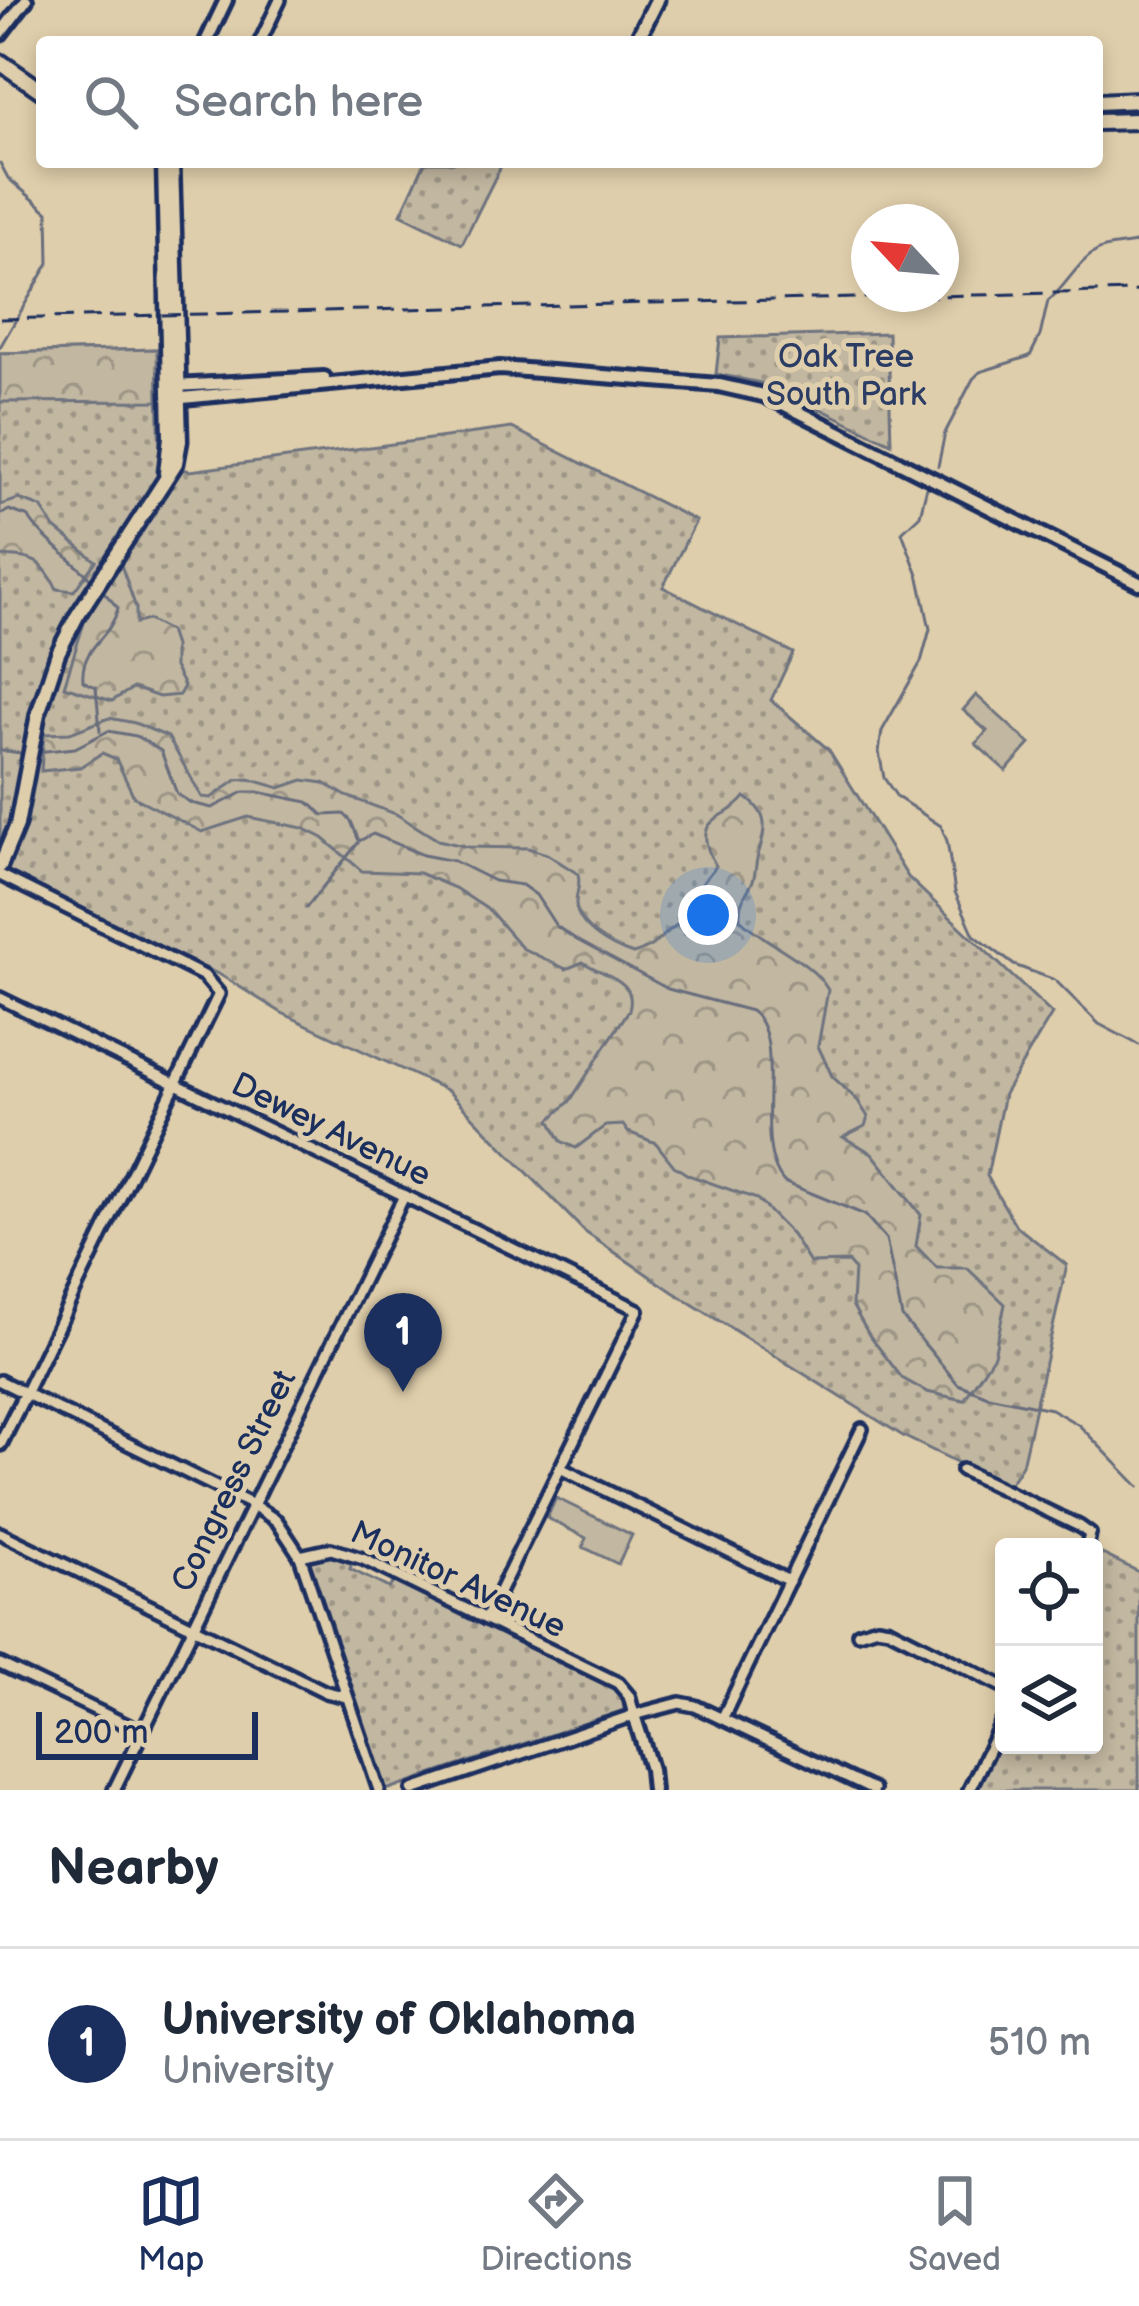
<!DOCTYPE html>
<html lang="en">
<head>
<meta charset="utf-8">
<style>
	:root { --surface:#fff; --page:#f2f2f3; --text:#1f2937; --muted:#747a83; --line:#e0e1e3; --accent:#1b2f5e }
	body { margin:0; font-family:"Balsamiq Sans",sans-serif; background:var(--page); color:var(--text) }
	.controls { position:absolute; right:36px; bottom:36px; display:grid; overflow:hidden; border-radius:12px; box-shadow:0 6px 18px #0003 }
	.controls button { width:108px; height:108px; display:grid; place-items:center; padding:0; border:0; border-bottom:3px solid var(--line); background:var(--surface); color:var(--text); font:60px sans-serif }
	.compass { position:absolute; left:851px; top:204px; width:108px; height:108px; border-radius:50%; background:var(--surface); box-shadow:0 6px 18px #0003; rotate:296deg }
	.scale { position:absolute; left:36px; bottom:30px; width:222px; box-sizing:border-box; padding-left:12px; border:6px solid #1b2f5e; border-top:0; font-size:33px; line-height:42px; white-space:nowrap; color:#1b2f5e; -webkit-text-stroke:9px #dfceab; paint-order:stroke }
	.you { position:absolute; left:708px; top:915px; width:42px; height:42px; margin:-30px; border:9px solid #fff; border-radius:50%; background:#1a73e8; box-shadow:0 0 0 18px #1a73e833 }
	.badge { display:grid; place-items:center; width:78px; height:78px; border-radius:50%; background:var(--accent); color:#fff; font-size:39px; font-weight:700 }
	.pin { position:absolute; translate:-50% -99px; filter:drop-shadow(0 3px 6px #0008) }
	.pin::after { content:''; position:absolute; top:63px; width:42px; height:36px; background:inherit; clip-path:polygon(0 0,100% 0,50% 100%) }
	.list { margin:0; padding:0; list-style:none }
	h2 { display:flex; justify-content:space-between; align-items:center; height:156px; margin:0; padding:0 48px; font-size:51px }
	h2 small { font-size:39px; font-weight:400; color:var(--muted) }
	.list li { display:grid; grid-template-columns:78px 1fr auto; gap:36px; align-items:center; box-sizing:border-box; height:192px; padding:0 48px; border-top:3px solid var(--line) }
	.list b { display:block; font-size:45px; white-space:nowrap }
	.list p { margin:0; font-size:39px; white-space:nowrap; color:var(--muted) }
	.list em { font-size:39px; font-style:normal; color:var(--muted) }
	.icon { flex:none; width:66px; height:66px; fill:none; stroke:currentColor; stroke-width:2; stroke-linecap:round; stroke-linejoin:round }
	.map { position:relative; flex:none; width:1139px; height:1790px; overflow:hidden }
	.search { position:absolute; background:var(--surface); box-shadow:0 6px 18px #0003; left:36px; right:36px; top:36px; height:132px; display:flex; align-items:center; gap:30px; box-sizing:border-box; padding:0 42px; border-radius:12px; color:var(--muted); font-size:45px }
	.sheet { height:348px; background:var(--surface) }
	nav { display:flex; justify-content:space-around; align-items:center; box-sizing:border-box; height:168px; border-top:3px solid var(--line); background:var(--surface); font-size:33px; color:var(--muted) }
	nav a { display:grid; justify-items:center; gap:6px }
	nav .on { color:var(--accent) }
	.map>svg:first-child { display:block }
	.grass { fill:url(#grass-dots); stroke:#6e737f; stroke-width:3 }
	.forest { fill:url(#forest-crowns); stroke:#6e737f; stroke-width:3 }
	.garden { fill:#c2b7a0; stroke:#6e737f; stroke-width:3 }
	.lines { fill:none; stroke-linecap:round; stroke-linejoin:round }
	.stream { stroke:#686d7d; stroke-width:3 }
	.minor-casing { stroke:#1b2f5e; stroke-width:18 }
	.tertiary-casing { stroke:#1b2f5e; stroke-width:20 }
	.secondary-casing { stroke:#1b2f5e; stroke-width:21 }
	.primary-casing { stroke:#1b2f5e; stroke-width:22 }
	.minor { stroke:#dfceab; stroke-width:9 }
	.tertiary { stroke:#dfceab; stroke-width:10 }
	.secondary { stroke:#dfceab; stroke-width:12 }
	.primary { stroke:#dfceab; stroke-width:14 }
	.rail { stroke:#1b2f5e; stroke-width:3; stroke-dasharray:18 9; stroke-linecap:butt }
	.labels { text-anchor:middle; dominant-baseline:central; stroke-width:10; stroke-linejoin:round; paint-order:stroke }
	.park-label { font-size:33px; fill:#2c3d65; stroke:#dfceab }
	.street-label { font-size:33px; fill:#1b2f5e; stroke:#dfceab }
</style>
</head>
<body>
<div class="map">
<svg width="1139" height="1790" viewBox="0 0 1139 1790">
	<defs>
		<pattern id="grass-dots" width="8" height="8" patternUnits="userSpaceOnUse" patternTransform="scale(3)"><rect width="8" height="8" fill="#c2b7a0"/><path d="M2 2h.1M6 6h.1" fill="none" stroke="#9d9586" stroke-width="1.8" stroke-linecap="round"/></pattern>
		<pattern id="forest-crowns" width="20" height="18" patternUnits="userSpaceOnUse" patternTransform="scale(3)"><rect width="20" height="18" fill="#c2b7a0"/><path d="M2 6a3 3 0 1 1 6 0M12 15a3 3 0 1 1 6 0" fill="none" stroke="#9d9586"/></pattern>
	</defs>
	<rect width="100%" height="100%" fill="#dfceab"/>
	<filter id="ink" filterUnits="userSpaceOnUse"><feTurbulence type="fractalNoise" baseFrequency=".00833" numOctaves="2"/><feDisplacementMap in="SourceGraphic" scale="24" xChannelSelector="R" yChannelSelector="G"/><feConvolveMatrix kernelMatrix="1 2 1 2 8 2 1 2 1" color-interpolation-filters="sRGB"/></filter>
	<g filter="url(#ink)">
		<g class="grass">
			<path d="M425,162h78l-41,82 -61,-30z"/>
			<path d="M888,333l3,110 -120,-58 -55,-11 4,-36z"/>
			<path d="M157,349l3,113 30,9 322,-43 184,93 -33,66 130,66 -22,47 58,50 79,127 144,137 -48,80 -17,82 29,50 51,39 -45,200 -14,22 -105,-51 -230,-144 -88,-60 -137,-141 -166,-78 -60,-37 -222,-108v-515z"/>
			<path d="M1094,1550l45,22v218h-165l30,-61v16h90z"/>
			<path d="M325,1552l28,7 -3,10 39,19 5,-7 223,109 7,11v9l-238,80 -78,-221 1,-12z"/>
		</g>
		<g class="forest">
			<path d="M157,349l1,52 -158,1v-49z"/>
			<path d="M19,499l22,8 14,21 41,33 -22,30 -17,-2c-16,-32 -25,-31 -57,-33v-51z"/>
			<path d="M120,562l16,46v15l12,-3 21,11 5,15v21l10,19 -5,9 -20,2 -26,-9 -21,13 -48,-15 24,-76z"/>
			<path d="M109,718l26,5 33,14 34,60 9,1 26,-18 12,-1 31,9 23,-8 21,3 22,13 50,18 42,26 30,7 60,1 19,6 31,20c3,12 -2,18 -2,29 0,25 36,44 57,51 25,-6 33,-27 56,-36l1,-21 26,-31c-30,-52 13,-45 29,-69 25,17 21,32 13,58 -3,9 -2,20 -6,28 -8,15 -13,19 -12,36 28,27 71,41 88,71l-10,56 14,30 26,25 10,16 -3,9 -22,11 29,16 49,62 -5,31 21,22h30l38,36 -11,51 -30,45 -37,-8 -25,-14 -33,-43 -17,-30 2,-36 -6,-7 -38,1 -18,-28 -35,-36 -69,-24 -14,-9 -18,-23 -28,-11 -5,-7 -18,1 -29,22 -15,-7 -11,-21 20,-19 59,-91c9,-31 -26,-34 -46,-48l-17,7 -44,-21 -32,-37 -35,-23 -36,-15 -57,-2 -39,-33 -20,-10 -55,-11 -46,15 -68,-35 -18,-38 -14,-6 -22,14 -39,4 3,-37 26,-1z"/>
		</g>
		<g class="garden">
			<path d="M976,695l54,49 -24,27 -30,-27 11,-13 -24,-21z"/>
			<path d="M556,1498l76,37 -14,29 -35,-17 3,-9 -39,-20z"/>
		</g>
		<g class="lines">
			<g class="stream">
				<path d="M0,163l8,15 40,34 1,51 -49,84"/>
				<path d="M938,466l7,-33 28,-54 7,-7 50,-16 10,-20 8,-35c18,-14 30,-41 51,-51 11,-5 27,-4 40,-8"/>
				<path d="M927,487l-7,28 -18,17 17,46 11,51 -9,33 -39,69 -3,21 5,26 13,19 44,29 6,15 8,51 19,43 40,30 41,15 44,44 40,21"/>
				<path d="M0,515l9,-5 20,7c6,15 52,50 66,66"/>
				<path d="M100,731l-4,-44 -13,-6c-3,-35 28,-42 35,-73l-16,-18"/>
				<path d="M0,750l27,4"/>
				<path d="M36,752l39,-4 33,-17 28,5 25,15 16,43 14,9 21,5 32,-16h14l50,10 15,13 21,-1 7,7 8,20 14,-7 50,21 31,6 40,20 28,4 14,10 20,31 21,14 91,49 83,22c39,27 -2,131 33,171l81,33 21,24 16,78 56,67 30,12 63,13 28,16 60,62"/>
				<path d="M306,908l52,-65"/>
			</g>
			<g class="minor-casing">
				<g id="minor">
					<path d="M260,42l20,-42"/>
					<path d="M0,875l204,101 15,18 -194,400"/>
					<path d="M0,998l638,312 -152,309"/>
					<path d="M0,1381l253,124 24,16 23,35 79,234"/>
					<path d="M560,1468l229,113"/>
					<path d="M962,1470l117,56 11,8 -3,13"/>
					<path d="M0,1533l326,159 21,5"/>
					<path d="M300,1556l31,-7 32,10 255,124 11,13 5,19 46,-12 15,3 178,84"/>
					<path d="M858,1633l19,-6 12,2 115,58"/>
					<path d="M0,1664l142,68"/>
					<path d="M723,1717l139,-288"/>
					<path d="M114,1790l290,-594"/>
					<path d="M413,1790l221,-75"/>
					<path d="M969,1790l35,-72"/>
				</g>
			</g>
			<g class="tertiary-casing">
				<g id="tertiary">
					<path d="M0,34l26,-34"/>
					<path d="M206,42l20,-42"/>
					<path d="M175,386l149,-8"/>
					<path d="M172,399l328,-31 219,17 44,10 22,10 354,178"/>
					<path d="M0,1444l25,-50"/>
					<path d="M634,1715l17,54 2,21"/>
				</g>
			</g>
			<g class="secondary-casing">
				<g id="secondary">
					<path d="M636,42l21,-42"/>
					<path d="M164,162l6,275 -4,36"/>
					<path d="M0,866l17,-41 21,-111 20,-61 19,-37 99,-153 4,-22 -8,-279"/>
				</g>
			</g>
			<g class="primary-casing">
				<g id="primary">
					<path d="M0,62l42,29"/>
					<path d="M1097,102l42,-2"/>
					<path d="M1097,122l42,-1"/>
				</g>
			</g>
			<use href="#minor" class="minor"/>
			<use href="#tertiary" class="tertiary"/>
			<use href="#secondary" class="secondary"/>
			<use href="#primary" class="primary"/>
			<path class="rail" d="M0,319l1139,-28"/>
		</g>
	</g>
	<g class="labels">
		<g class="park-label">
			<text x="846" y="357">Oak Tree<tspan x="846" dy="38">South Park</tspan></text>
		</g>
		<g class="street-label">
			<text transform="translate(331 1130) rotate(26)">Dewey Avenue</text>
			<text transform="translate(234 1481) rotate(-64)">Congress Street</text>
			<text transform="translate(458 1580) rotate(25)">Monitor Avenue</text>
		</g>
	</g>
</svg>
<div class="controls">
<button><svg class="icon" aria-label="locate" viewBox="0 0 24 24"><circle cx="12" cy="12" r="6"/><path d="M12 2v4M12 18v4M2 12h4M18 12h4"/></svg></button>
<button><svg class="icon" aria-label="layers" viewBox="0 0 24 24"><path d="M12 4l9 5-9 5-9-5zM3 14l9 5 9-5"/></svg></button>
</div>
<svg class="compass" viewBox="-18 -18 36 36"><path d="M0-13l5 13h-10z" fill="#e53935"/><path d="M0 13l5-13h-10z" fill="#747a83"/></svg>
<div class="scale">200 m</div>
<div class="you"></div>
<div class="pin badge" style="left:403px;top:1392px">1</div>
<div class="search"><svg class="icon" aria-label="search" viewBox="0 0 24 24"><circle cx="10" cy="10" r="6"/><path d="M15 15l6 6"/></svg>Search here</div>
</div>
<section class="sheet">
<h2>Nearby<small></small></h2>
<ul class="list">
<li><span class="badge">1</span><div><b>University of Oklahoma</b><p>University</p></div><em>510 m</em></li>
</ul>
</section>
<nav>
<a class="on"><svg class="icon" aria-label="map" viewBox="0 0 24 24"><path d="M3 6l6-2 6 2 6-2v14l-6 2-6-2-6 2zM9 4v14M15 6v14"/></svg>Map</a>
<a><svg class="icon" aria-label="directions" viewBox="0 0 24 24"><path d="M12 3l9 9-9 9-9-9zM9 14v-3h6M13 9l2 2-2 2"/></svg>Directions</a>
<a><svg class="icon" aria-label="saved" viewBox="0 0 24 24"><path d="M7 4h10v16l-5-4-5 4z"/></svg>Saved</a>
</nav>
</body>
</html>
